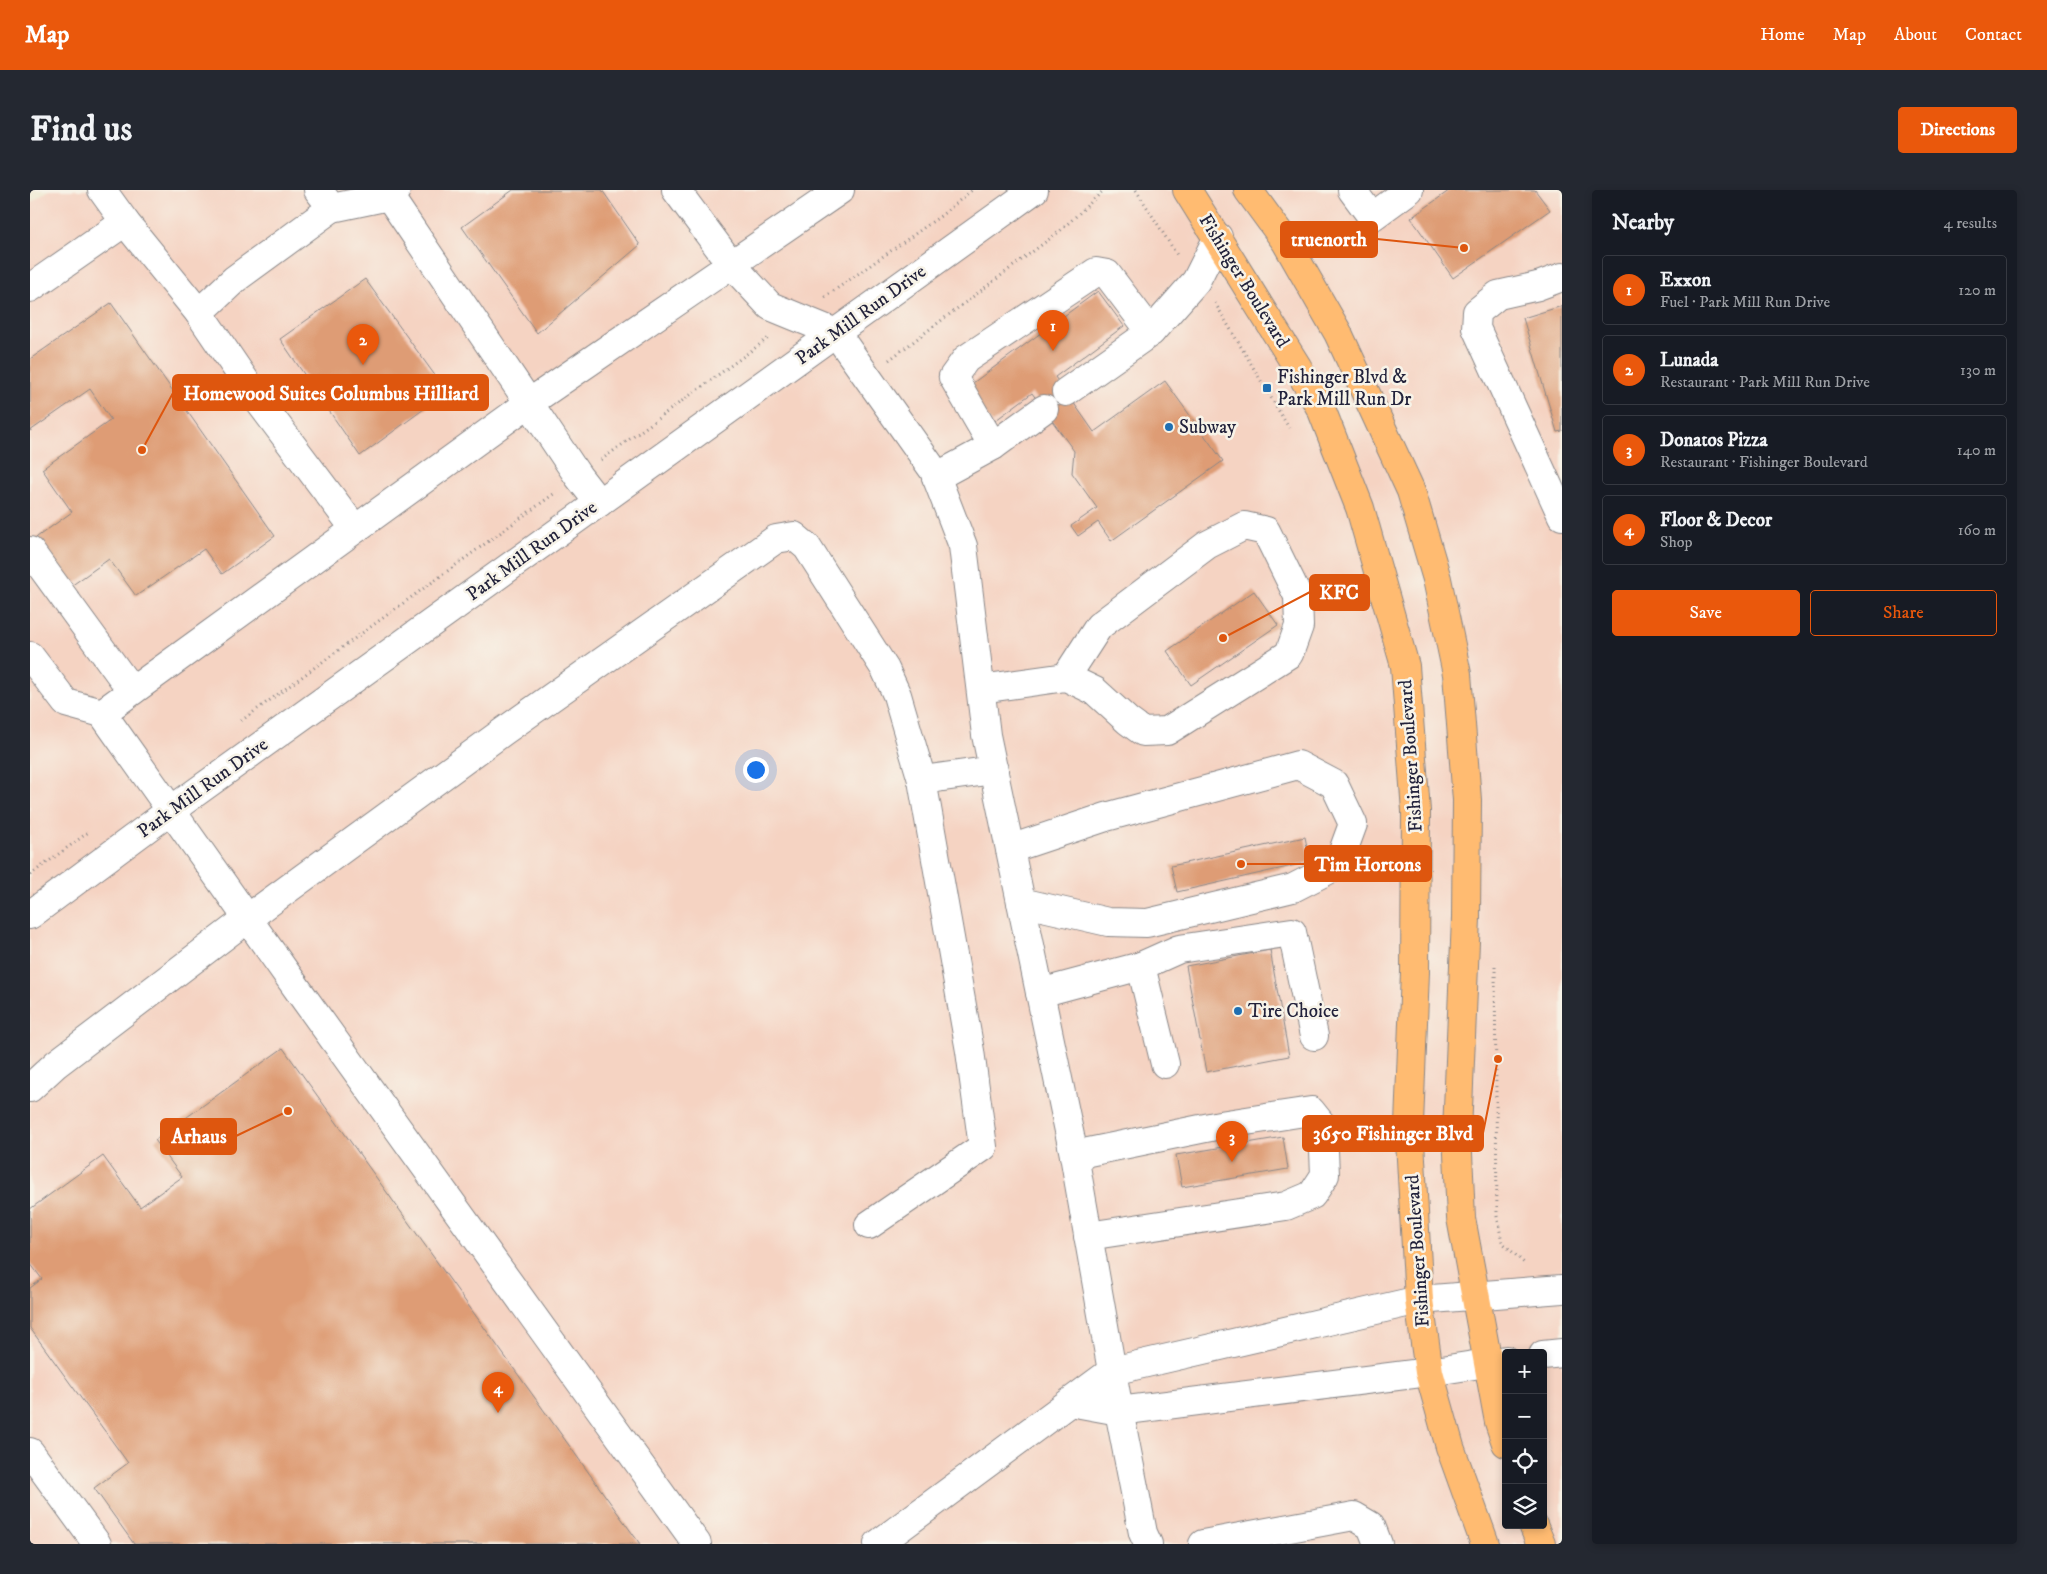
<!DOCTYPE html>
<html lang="en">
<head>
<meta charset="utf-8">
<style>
	:root { --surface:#171b24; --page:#242831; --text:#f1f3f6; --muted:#9ea1a6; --line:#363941; --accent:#ea580c }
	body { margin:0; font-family:"IM FELL DW Pica",serif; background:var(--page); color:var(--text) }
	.controls { position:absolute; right:15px; bottom:15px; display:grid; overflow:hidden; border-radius:5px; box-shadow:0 2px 8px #0003 }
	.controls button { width:45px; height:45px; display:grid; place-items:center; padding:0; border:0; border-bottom:1px solid var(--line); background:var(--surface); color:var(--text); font:25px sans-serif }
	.you { position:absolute; left:725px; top:579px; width:18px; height:18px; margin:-12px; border:4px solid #fff; border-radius:50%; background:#1a73e8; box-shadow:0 0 0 8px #1a73e833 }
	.badge { display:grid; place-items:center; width:32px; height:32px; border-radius:50%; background:var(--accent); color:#fff; font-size:16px; font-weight:700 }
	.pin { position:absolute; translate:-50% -41px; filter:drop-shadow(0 1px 2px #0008) }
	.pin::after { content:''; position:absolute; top:26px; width:18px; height:15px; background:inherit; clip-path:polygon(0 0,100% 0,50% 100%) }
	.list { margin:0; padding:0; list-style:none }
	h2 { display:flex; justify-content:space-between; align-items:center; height:65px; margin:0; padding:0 20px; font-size:21px }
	h2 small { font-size:16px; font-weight:400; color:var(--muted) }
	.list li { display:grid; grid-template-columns:32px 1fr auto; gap:15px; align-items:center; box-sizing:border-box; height:70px; margin:0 10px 10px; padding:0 10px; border:1px solid var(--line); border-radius:5px }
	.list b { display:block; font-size:19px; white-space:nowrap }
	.list p { margin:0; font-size:16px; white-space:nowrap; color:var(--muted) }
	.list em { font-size:16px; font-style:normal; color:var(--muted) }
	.actions { display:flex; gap:10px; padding:15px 20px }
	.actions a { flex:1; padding:11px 0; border:1px solid var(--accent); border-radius:5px; text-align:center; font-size:18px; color:var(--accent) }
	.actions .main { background:var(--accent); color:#fff }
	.icon { flex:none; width:28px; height:28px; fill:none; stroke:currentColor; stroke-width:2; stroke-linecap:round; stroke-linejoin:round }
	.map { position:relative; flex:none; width:1532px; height:1354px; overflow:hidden; border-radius:5px }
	header { display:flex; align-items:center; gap:30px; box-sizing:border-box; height:70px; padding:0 25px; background:var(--accent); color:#fff }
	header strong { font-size:24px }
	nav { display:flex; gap:28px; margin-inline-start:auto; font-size:18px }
	.intro { display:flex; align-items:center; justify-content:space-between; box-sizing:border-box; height:120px; padding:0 30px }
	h1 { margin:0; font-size:35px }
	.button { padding:12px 22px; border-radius:5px; background:var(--accent); color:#fff; font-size:18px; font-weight:700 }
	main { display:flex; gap:30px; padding:0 30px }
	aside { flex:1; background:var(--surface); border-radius:5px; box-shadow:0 2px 8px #0003 }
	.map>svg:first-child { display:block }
	.built { fill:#f5d3c2; fill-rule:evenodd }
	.building { fill:#de9c75 }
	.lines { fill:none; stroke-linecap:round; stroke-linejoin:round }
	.minor-casing { stroke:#898687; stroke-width:30 }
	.major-casing { stroke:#898687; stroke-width:30 }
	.path { stroke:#898687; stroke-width:3; stroke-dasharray:1 4; stroke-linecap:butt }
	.minor { stroke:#fff; stroke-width:28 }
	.major { stroke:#ffbb71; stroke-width:28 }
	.poi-dot { fill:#1f6fb2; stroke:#f7f3e8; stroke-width:2 }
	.labels { text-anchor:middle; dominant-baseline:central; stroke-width:5; stroke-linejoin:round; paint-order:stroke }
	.street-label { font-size:19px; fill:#22223b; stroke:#f7f3e8 }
	.poi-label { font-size:19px; fill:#22223b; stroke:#f7f3e8; text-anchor:start }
	.leader { fill:none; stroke:#de560e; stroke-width:2 }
	.callout-dot { fill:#de560e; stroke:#f7f3e8; stroke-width:2 }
	.callout { fill:#de560e; stroke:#de560e; stroke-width:2 }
	.callout-label { font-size:20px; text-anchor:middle; font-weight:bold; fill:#fff }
</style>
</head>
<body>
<header>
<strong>Map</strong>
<nav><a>Home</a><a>Map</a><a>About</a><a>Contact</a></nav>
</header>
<div class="intro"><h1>Find us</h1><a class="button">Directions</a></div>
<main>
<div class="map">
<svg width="1532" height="1354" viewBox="0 0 1532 1354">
	<rect width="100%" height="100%" fill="#f7f3e8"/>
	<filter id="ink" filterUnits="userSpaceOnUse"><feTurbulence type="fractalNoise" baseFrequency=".02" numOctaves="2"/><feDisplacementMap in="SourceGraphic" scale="10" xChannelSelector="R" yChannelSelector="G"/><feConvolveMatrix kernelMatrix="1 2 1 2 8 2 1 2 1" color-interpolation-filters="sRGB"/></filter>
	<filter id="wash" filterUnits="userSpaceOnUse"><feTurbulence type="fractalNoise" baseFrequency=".0096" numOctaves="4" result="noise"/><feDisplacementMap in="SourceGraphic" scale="20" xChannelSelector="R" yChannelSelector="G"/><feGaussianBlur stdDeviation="1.12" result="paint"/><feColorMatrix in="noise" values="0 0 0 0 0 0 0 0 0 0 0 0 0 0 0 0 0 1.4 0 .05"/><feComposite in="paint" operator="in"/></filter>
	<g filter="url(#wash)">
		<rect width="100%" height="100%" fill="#f0ead3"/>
		<path class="built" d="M19,0h1513v1354h-1532v-1340zM1476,1163h37v172h-37z"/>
		<g id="blocks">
			<g class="building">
				<path d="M483,0h89l38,55 -103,88 -75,-106z"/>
				<path d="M1420,0h85l15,20 -97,68 -42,-60z"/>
				<path d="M335,89l82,113 -87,64 -80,-117z"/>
				<path d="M1068,101l26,35 -69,51 11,15 28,40 71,-51 58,80 -112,80 -13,-19 -20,14 -7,-10 26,-18 -25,-35 2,-22 -42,-58 -40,30 -26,-35z"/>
				<path d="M81,113l164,233 -53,38 -18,-25 -68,47 -27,-37 -45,32 -34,-49 42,-30 -30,-43 69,-49 -21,-31 -60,42v-72z"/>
				<path d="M1532,116v125l-5,1 -34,-114z"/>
				<path d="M1224,401l24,34 -87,60 -24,-34z"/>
				<path d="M1275,647l5,25 -133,30 -6,-26z"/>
				<path d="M1240,760l19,106 -83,16 -20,-106z"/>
				<path d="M253,858l357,496h-506l-40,-56 34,-25 -98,-135v-40l12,-9 -12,-16v-54l73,-53 37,51 42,-30 -27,-37z"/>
				<path d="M1253,947l5,32 -106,18 -6,-32z"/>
			</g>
		</g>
	</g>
	<g filter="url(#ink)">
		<use href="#blocks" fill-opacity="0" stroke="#898687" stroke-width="1"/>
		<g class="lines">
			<g class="minor-casing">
				<g id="minor">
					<path d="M288,0l14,18 57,-12 7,-6"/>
					<path d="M646,0l55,74 39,42 66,27 98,138 29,75 23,189 88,420 45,256 24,122 5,11"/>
					<path d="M1322,0l20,27 37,-27"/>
					<path d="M359,6l140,207 311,-213"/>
					<path d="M302,18l-97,71 -36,34 62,91 94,125"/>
					<path d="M95,32l74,91"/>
					<path d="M1532,87l-24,9 -40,9 -21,17 -1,16 86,188"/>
					<path d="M0,98l95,-66 -23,-32"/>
					<path d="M1121,142l45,-51 22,-44"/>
					<path d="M963,256l51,-37"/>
					<path d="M906,287l57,-31 -40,-69 13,-18 130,-87 11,2 44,58 -85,60"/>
					<path d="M0,361l102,140"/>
					<path d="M0,466l36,47 36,10 199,281 396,550"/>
					<path d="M951,499l85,-12 29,14 33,30 15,11 24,-1 122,-77 10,-28 -1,-30 -32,-65 -22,-5 -37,19 -108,81 -33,51"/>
					<path d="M72,523l427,-310 49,73 21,27"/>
					<path d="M892,590l72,-10"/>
					<path d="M980,659l96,-32 192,-52 36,19 19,40 -15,41 -45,23 -146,35 -39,-1 -87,-20"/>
					<path d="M0,725l140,-104 864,-621"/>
					<path d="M1111,776l38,-17 113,-17 22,104"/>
					<path d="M1010,803l101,-27 24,98"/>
					<path d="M0,898l26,-24 192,-146 256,-187 272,-192 18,-3 13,11 78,122 12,26 17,58 8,27 48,271 13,96 -114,78"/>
					<path d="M1044,965l146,-30 91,-14 12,15 2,49 -13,20 -26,11 -198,30"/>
					<path d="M1513,1165l19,-2"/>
					<path d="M1040,1212l49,9 310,-39 77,-12"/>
					<path d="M0,1262l67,92"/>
					<path d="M848,1354l234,-173 307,-71 143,-11"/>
					<path d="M1173,1354l151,-28 17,10 7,18"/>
				</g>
			</g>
			<g class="major-casing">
				<g id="major">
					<path d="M1157,0l111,178 24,43 38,97 45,158 11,145 -1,161 -6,152 10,176 10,72 21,75 35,97"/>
					<path d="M1218,0l38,52 52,91 73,158 26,88 20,95 10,126 -1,118 -9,214 4,86 38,204 7,21"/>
					<path d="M1503,1335l8,19"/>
				</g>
			</g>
			<g class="path">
				<path d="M1106,0l41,65"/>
				<path d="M795,107l117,-82 30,-25"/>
				<path d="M1185,113l74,125"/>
				<path d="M859,170l171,-129 44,-41"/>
				<path d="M571,270l169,-123"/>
				<path d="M211,531l314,-228"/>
				<path d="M0,685l60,-44"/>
				<path d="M1465,776l2,250 5,26 22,21"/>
			</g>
			<use href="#minor" class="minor"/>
			<use href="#major" class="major"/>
		</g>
	</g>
	<g class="poi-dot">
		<rect x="1232" y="193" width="10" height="10" rx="2.5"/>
		<circle cx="1139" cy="237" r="5"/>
		<circle cx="1208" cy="821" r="5"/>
	</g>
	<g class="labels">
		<g class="street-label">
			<text transform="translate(1214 91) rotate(58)">Fishinger Boulevard</text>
			<text transform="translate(831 125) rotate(-36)">Park Mill Run Drive</text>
			<text transform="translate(502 361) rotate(-36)">Park Mill Run Drive</text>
			<text transform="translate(1381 566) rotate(-94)">Fishinger Boulevard</text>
			<text transform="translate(173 598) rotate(-36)">Park Mill Run Drive</text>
			<text transform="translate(1388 1061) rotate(-94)">Fishinger Boulevard</text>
		</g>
		<g class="poi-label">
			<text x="1247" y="187">Fishinger Blvd &amp;<tspan x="1247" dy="22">Park Mill Run Dr</tspan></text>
			<text x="1149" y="237">Subway</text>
			<text x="1218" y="821">Tire Choice</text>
		</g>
	</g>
	<path class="leader" d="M1434 58L1347 49M112 260L143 203M1193 448L1280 402M1211 674L1275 674M1468 869L1453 943M258 921L206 946"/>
	<g class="callout-dot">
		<circle cx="1434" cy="58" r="5"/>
		<circle cx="112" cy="260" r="5"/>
		<circle cx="1193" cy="448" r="5"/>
		<circle cx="1211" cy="674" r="5"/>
		<circle cx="1468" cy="869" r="5"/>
		<circle cx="258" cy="921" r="5"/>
	</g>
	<g class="callout">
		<rect x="1251" y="32" width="96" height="35" rx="5"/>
		<rect x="143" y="185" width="315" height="35" rx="5"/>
		<rect x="1280" y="385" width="59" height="35" rx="5"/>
		<rect x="1275" y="656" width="126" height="35" rx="5"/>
		<rect x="1273" y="926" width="180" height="35" rx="5"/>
		<rect x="131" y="929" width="75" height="35" rx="5"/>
	</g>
	<g class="callout-label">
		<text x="1299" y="56">truenorth</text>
		<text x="301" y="210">Homewood Suites Columbus Hilliard</text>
		<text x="1309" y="409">KFC</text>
		<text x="1338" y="681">Tim Hortons</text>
		<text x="1363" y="950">3650 Fishinger Blvd</text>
		<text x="169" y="953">Arhaus</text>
	</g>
</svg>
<div class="controls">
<button>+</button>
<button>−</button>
<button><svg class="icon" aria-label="locate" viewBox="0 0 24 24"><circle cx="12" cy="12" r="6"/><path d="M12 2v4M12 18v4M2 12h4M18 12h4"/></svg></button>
<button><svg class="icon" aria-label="layers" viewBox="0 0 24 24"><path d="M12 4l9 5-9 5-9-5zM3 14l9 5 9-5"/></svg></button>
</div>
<div class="you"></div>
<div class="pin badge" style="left:1023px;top:161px">1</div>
<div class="pin badge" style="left:333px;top:175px">2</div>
<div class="pin badge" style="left:1202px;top:972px">3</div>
<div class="pin badge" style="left:468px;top:1223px">4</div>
</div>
<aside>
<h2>Nearby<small>4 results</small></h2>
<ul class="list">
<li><span class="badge">1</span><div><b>Exxon</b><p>Fuel · Park Mill Run Drive</p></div><em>120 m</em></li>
<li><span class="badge">2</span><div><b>Lunada</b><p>Restaurant · Park Mill Run Drive</p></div><em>130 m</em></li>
<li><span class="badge">3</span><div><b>Donatos Pizza</b><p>Restaurant · Fishinger Boulevard</p></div><em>140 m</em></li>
<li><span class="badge">4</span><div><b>Floor &amp; Decor</b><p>Shop</p></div><em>160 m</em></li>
</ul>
<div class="actions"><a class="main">Save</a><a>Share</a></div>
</aside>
</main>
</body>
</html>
